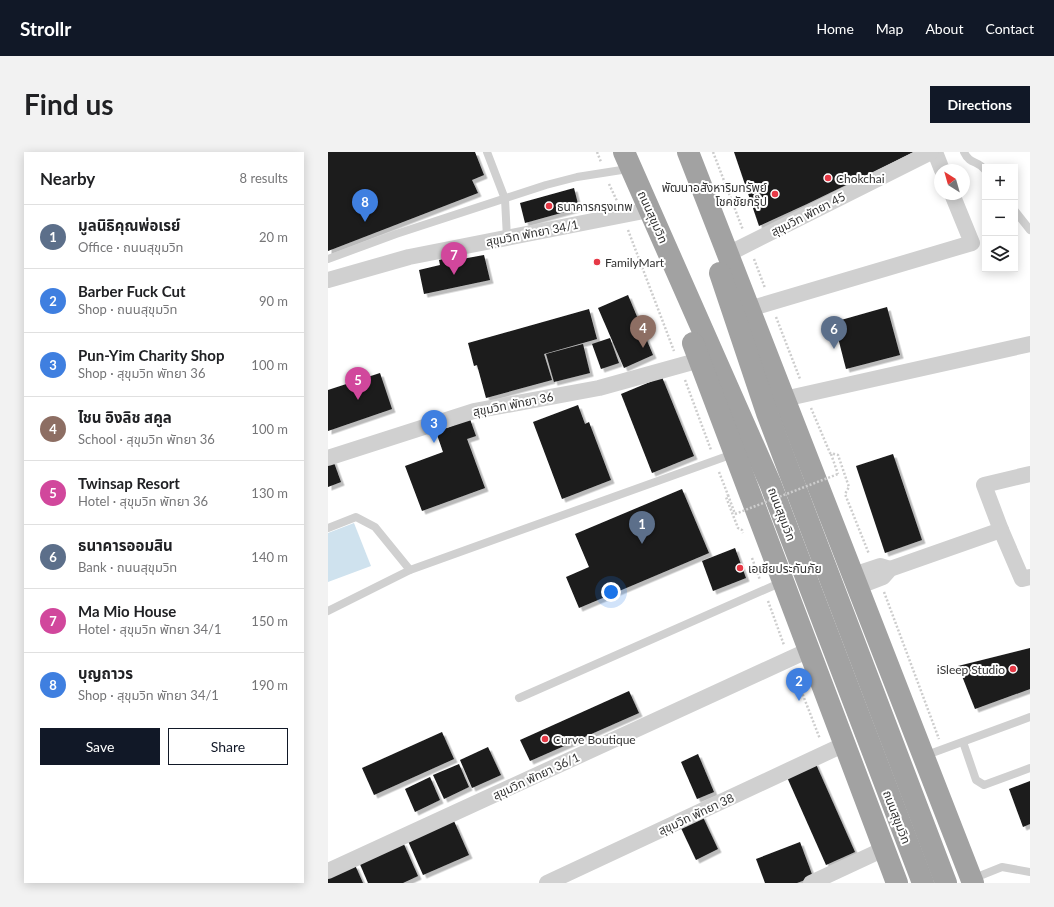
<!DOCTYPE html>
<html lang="en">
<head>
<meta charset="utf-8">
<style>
	:root { --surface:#fff; --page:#f2f2f2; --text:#202124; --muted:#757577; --line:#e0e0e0; --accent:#111827 }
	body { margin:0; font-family:Lato,"Noto Sans Thai",sans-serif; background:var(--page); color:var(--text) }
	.controls { position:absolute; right:12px; top:12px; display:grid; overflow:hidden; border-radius:0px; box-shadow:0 2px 10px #0003 }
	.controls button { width:36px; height:36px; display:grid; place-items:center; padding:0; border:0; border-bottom:1px solid var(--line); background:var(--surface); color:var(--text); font:20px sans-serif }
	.compass { position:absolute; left:606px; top:12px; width:36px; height:36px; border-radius:50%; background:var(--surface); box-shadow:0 2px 10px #0003; rotate:323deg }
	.you { position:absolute; left:283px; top:440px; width:14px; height:14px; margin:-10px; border:3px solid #fff; border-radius:50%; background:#1a73e8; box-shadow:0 0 0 6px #1a73e833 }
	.badge { display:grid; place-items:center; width:26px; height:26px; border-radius:50%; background:var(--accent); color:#fff; font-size:13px; font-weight:700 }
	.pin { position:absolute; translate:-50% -33px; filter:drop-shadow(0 1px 2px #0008) }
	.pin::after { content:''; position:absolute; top:21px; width:14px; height:12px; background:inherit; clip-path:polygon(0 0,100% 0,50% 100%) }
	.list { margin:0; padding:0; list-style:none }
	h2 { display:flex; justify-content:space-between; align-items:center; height:52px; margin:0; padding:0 16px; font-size:17px }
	h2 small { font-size:13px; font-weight:400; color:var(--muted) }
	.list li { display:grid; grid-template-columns:26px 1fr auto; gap:12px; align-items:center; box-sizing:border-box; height:64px; padding:0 16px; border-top:1px solid var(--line) }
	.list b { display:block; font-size:15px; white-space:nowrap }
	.list p { margin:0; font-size:13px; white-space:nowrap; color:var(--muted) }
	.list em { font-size:13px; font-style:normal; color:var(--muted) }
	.actions { display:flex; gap:8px; padding:12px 16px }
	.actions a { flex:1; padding:9px 0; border:1px solid var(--accent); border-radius:0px; text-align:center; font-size:14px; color:var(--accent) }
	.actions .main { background:var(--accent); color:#fff }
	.icon { flex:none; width:22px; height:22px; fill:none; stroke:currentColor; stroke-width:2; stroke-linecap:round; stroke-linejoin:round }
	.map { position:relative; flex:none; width:702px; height:731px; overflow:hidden; border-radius:0px }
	header { display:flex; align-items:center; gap:24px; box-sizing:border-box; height:56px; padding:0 20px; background:var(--accent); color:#fff }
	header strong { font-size:19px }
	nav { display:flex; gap:22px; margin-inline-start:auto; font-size:14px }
	.intro { display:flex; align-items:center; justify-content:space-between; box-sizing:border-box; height:96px; padding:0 24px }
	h1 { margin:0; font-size:28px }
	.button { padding:10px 18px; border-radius:0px; background:var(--accent); color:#fff; font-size:14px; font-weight:700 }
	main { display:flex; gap:24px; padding:0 24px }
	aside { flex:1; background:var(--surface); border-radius:0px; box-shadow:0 2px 10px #0003 }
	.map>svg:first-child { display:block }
	.water { fill:#cfe2ee }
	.building { fill:#1a1a1a; filter:url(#shadow) }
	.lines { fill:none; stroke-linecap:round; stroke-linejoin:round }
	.path { stroke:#cdcdcd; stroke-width:2.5; stroke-dasharray:2 2; stroke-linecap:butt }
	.service { stroke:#d0d0d0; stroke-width:8 }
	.minor { stroke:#d0d0d0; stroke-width:16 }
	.trunk { stroke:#a2a2a2; stroke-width:22 }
	.path-bridge { stroke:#cdcdcd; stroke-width:2.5; stroke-dasharray:2 2; stroke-linecap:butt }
	.poi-dot { fill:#e63946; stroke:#fff; stroke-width:1.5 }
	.labels { text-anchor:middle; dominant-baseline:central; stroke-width:4; stroke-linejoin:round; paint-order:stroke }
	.poi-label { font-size:12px; fill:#333; stroke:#fff; text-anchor:start }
	.street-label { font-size:12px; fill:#333; stroke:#fff }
</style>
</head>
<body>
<header>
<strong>Strollr</strong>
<nav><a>Home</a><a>Map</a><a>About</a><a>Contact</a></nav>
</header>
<div class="intro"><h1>Find us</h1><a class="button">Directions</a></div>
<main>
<aside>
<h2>Nearby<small>8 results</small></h2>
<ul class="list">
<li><span class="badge" style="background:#5c6f8a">1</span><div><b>มูลนิธิคุณพ่อเรย์</b><p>Office · ถนนสุขุมวิท</p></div><em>20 m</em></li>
<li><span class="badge" style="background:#3f7fe0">2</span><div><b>Barber Fuck Cut</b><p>Shop · ถนนสุขุมวิท</p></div><em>90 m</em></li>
<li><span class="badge" style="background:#3f7fe0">3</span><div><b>Pun-Yim Charity Shop</b><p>Shop · สุขุมวิท พัทยา 36</p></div><em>100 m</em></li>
<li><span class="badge" style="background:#8d6e63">4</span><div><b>ไชน อิงลิช สคูล</b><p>School · สุขุมวิท พัทยา 36</p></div><em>100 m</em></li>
<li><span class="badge" style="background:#d1479c">5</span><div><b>Twinsap Resort</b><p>Hotel · สุขุมวิท พัทยา 36</p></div><em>130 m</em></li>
<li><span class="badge" style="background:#5c6f8a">6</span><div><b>ธนาคารออมสิน</b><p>Bank · ถนนสุขุมวิท</p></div><em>140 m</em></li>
<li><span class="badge" style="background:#d1479c">7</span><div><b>Ma Mio House</b><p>Hotel · สุขุมวิท พัทยา 34/1</p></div><em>150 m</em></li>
<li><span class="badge" style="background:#3f7fe0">8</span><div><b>บุญถาวร</b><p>Shop · สุขุมวิท พัทยา 34/1</p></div><em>190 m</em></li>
</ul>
<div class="actions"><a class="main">Save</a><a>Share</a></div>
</aside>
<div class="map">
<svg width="702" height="731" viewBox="0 0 702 731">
	<defs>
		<filter id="shadow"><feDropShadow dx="3.5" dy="3.5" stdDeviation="0" flood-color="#0004"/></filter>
	</defs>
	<rect width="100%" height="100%" fill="#fff"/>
	<path class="water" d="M26,371l17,43 -43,16v-49z"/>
	<g class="building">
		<path d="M0,0h147l9,23 -12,5 6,13 -150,58z"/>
		<path d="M406,0h180l-107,52 -48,22z"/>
		<path d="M246,36l5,20 -54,15 -5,-20z"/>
		<path d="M133,103l1,4 22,-4 6,25 -66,14 -5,-24 21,-5 -1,-5z"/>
		<path d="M300,143l25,60 -29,13 -26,-60z"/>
		<path d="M559,155l13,48 -54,14 -12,-47z"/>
		<path d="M261,157l8,30 -53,15 8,26 -66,18 -9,-33 -3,1 -6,-23z"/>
		<path d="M282,186l9,25 -18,6 -9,-25z"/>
		<path d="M255,192l7,29 -36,9 -8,-28z"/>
		<path d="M52,221l12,36 -64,22v-41z"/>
		<path d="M334,225l32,79 -42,17 -31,-79z"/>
		<path d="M250,253l7,19 4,-2 22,58 -49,19 -29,-77z"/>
		<path d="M142,267l6,17 -9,3 18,49 -63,23 -17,-45 38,-14 -7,-20z"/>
		<path d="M565,302l29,86 -37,13 -29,-87z"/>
		<path d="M5,308l8,22 -13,5v-25z"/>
		<path d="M354,337l27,64 -130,55 -13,-31 23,-10 -14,-33z"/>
		<path d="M407,396l11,30 -33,13 -11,-30z"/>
		<path d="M702,496v41l-55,20 -17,-43z"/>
		<path d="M301,539l10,22 -109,48 -10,-21z"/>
		<path d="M114,580l12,27 -80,36 -12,-27z"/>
		<path d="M160,595l13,28 -29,13 -12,-28z"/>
		<path d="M370,602l16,38 -17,7 -16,-37z"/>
		<path d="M487,610l40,90 -29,13 -40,-90z"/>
		<path d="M131,612l10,23 -25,12 -11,-24z"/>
		<path d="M102,625l10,23 -25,12 -10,-23z"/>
		<path d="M702,629v43l-7,3 -14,-38z"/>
		<path d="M374,663l16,34 -22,11 -16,-34z"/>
		<path d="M126,669l15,34 -46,20 -15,-34z"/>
		<path d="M75,690l15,34 -15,7h-35l-9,-21z"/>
		<path d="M472,690l13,35 -16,6h-32l-9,-24z"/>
		<path d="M27,713l8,18h-35v-6z"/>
	</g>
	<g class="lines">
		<g class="path">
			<path d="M269,0l4,10"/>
			<path d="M385,0l30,78"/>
			<path d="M281,32l8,17"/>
			<path d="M300,78l46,121"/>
			<path d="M426,107l11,29"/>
			<path d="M448,165l24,62"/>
			<path d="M357,228l26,70"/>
			<path d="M483,256l19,45 8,2 11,32 -4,7 24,60"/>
			<path d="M503,302l7,20"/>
			<path d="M391,320l9,23 -2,2 12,31 4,2 1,3"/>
			<path d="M400,343l7,19"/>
			<path d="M424,406l8,22"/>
			<path d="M556,440l55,147"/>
			<path d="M440,449l16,44"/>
			<path d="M466,520l26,67"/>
		</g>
		<g class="service">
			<path d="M159,0l18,47 2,39"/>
			<path d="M636,0c6,13 14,8 21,18"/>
			<path d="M687,59l15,19"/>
			<path d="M0,107l68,-25 150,-49 31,-8 51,-8"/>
			<path d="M0,376l28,-11 19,10 35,43"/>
			<path d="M0,459l82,-41 323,-116"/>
			<path d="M191,546l263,-116"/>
			<path d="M635,590l13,38 8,5 46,-17"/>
			<path d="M596,604l106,-39"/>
			<path d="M644,727l30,-12 28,5"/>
		</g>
		<g class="minor">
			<path d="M607,0l7,18"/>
			<path d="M400,102l203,-102"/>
			<path d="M0,128l81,-23 235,-46"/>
			<path d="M421,157l223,-66 -20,-49"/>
			<path d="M456,247l246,-55"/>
			<path d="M0,306l146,-47 125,-23 101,-28"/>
			<path d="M702,322l-46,11 17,45 21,49 8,-2"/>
			<path d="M525,423l27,-9 10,3"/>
			<path d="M529,435l26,-10 7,-8 111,-39"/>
			<path d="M0,719l481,-221"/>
			<path d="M219,731l298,-139"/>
			<path d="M483,731l73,-34"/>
		</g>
		<g class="trunk">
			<path d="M296,0l146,331 153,400"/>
			<path d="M360,0l285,731"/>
			<path d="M392,121l47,140 179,470"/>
			<path d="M365,191l204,540"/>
		</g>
		<path class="path-bridge" d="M407,362l103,-40"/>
	</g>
	<g class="poi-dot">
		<circle cx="500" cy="26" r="4"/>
		<circle cx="447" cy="42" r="4"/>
		<circle cx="221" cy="54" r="4"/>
		<circle cx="269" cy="110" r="4"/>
		<circle cx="412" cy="416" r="4"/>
		<circle cx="685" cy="517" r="4"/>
		<circle cx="217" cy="587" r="4"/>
	</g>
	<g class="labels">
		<g class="poi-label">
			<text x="508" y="26">Chokchai</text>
			<text x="439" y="35" text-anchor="end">พัฒนาอสังหาริมทรัพย์<tspan x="439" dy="14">โชคชัยกรุ๊ป</tspan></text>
			<text x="229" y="54">ธนาคารกรุงเทพ</text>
			<text x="277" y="110">FamilyMart</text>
			<text x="420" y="416">เอเชียประกันภัย</text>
			<text x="677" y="517" text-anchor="end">iSleep Studio</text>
			<text x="225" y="587">Curve Boutique</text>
		</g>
		<g class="street-label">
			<text transform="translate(480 62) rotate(-27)">สุขุมวิท พัทยา 45</text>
			<text transform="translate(325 65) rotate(66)">ถนนสุขุมวิท</text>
			<text transform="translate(204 81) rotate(-11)">สุขุมวิท พัทยา 34/1</text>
			<text transform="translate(185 252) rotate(-11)">สุขุมวิท พัทยา 36</text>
			<text transform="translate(454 362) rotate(69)">ถนนสุขุมวิท</text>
			<text transform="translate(208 624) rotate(-25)">สุขุมวิท พัทยา 36/1</text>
			<text transform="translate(368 662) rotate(-25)">สุขุมวิท พัทยา 38</text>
			<text transform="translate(569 665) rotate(69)">ถนนสุขุมวิท</text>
		</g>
	</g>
</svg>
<div class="controls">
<button>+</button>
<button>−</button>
<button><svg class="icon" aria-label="layers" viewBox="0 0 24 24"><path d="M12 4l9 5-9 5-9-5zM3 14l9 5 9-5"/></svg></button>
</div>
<svg class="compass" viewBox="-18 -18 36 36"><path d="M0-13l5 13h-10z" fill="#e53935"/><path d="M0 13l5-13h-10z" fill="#757577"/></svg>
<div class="you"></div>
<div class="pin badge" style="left:314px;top:392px;background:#5c6f8a">1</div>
<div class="pin badge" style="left:471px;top:549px;background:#3f7fe0">2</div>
<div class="pin badge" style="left:106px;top:291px;background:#3f7fe0">3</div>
<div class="pin badge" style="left:315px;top:196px;background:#8d6e63">4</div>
<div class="pin badge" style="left:30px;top:248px;background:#d1479c">5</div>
<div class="pin badge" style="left:506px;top:197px;background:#5c6f8a">6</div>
<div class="pin badge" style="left:126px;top:123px;background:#d1479c">7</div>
<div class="pin badge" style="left:37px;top:70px;background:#3f7fe0">8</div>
</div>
</main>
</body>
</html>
